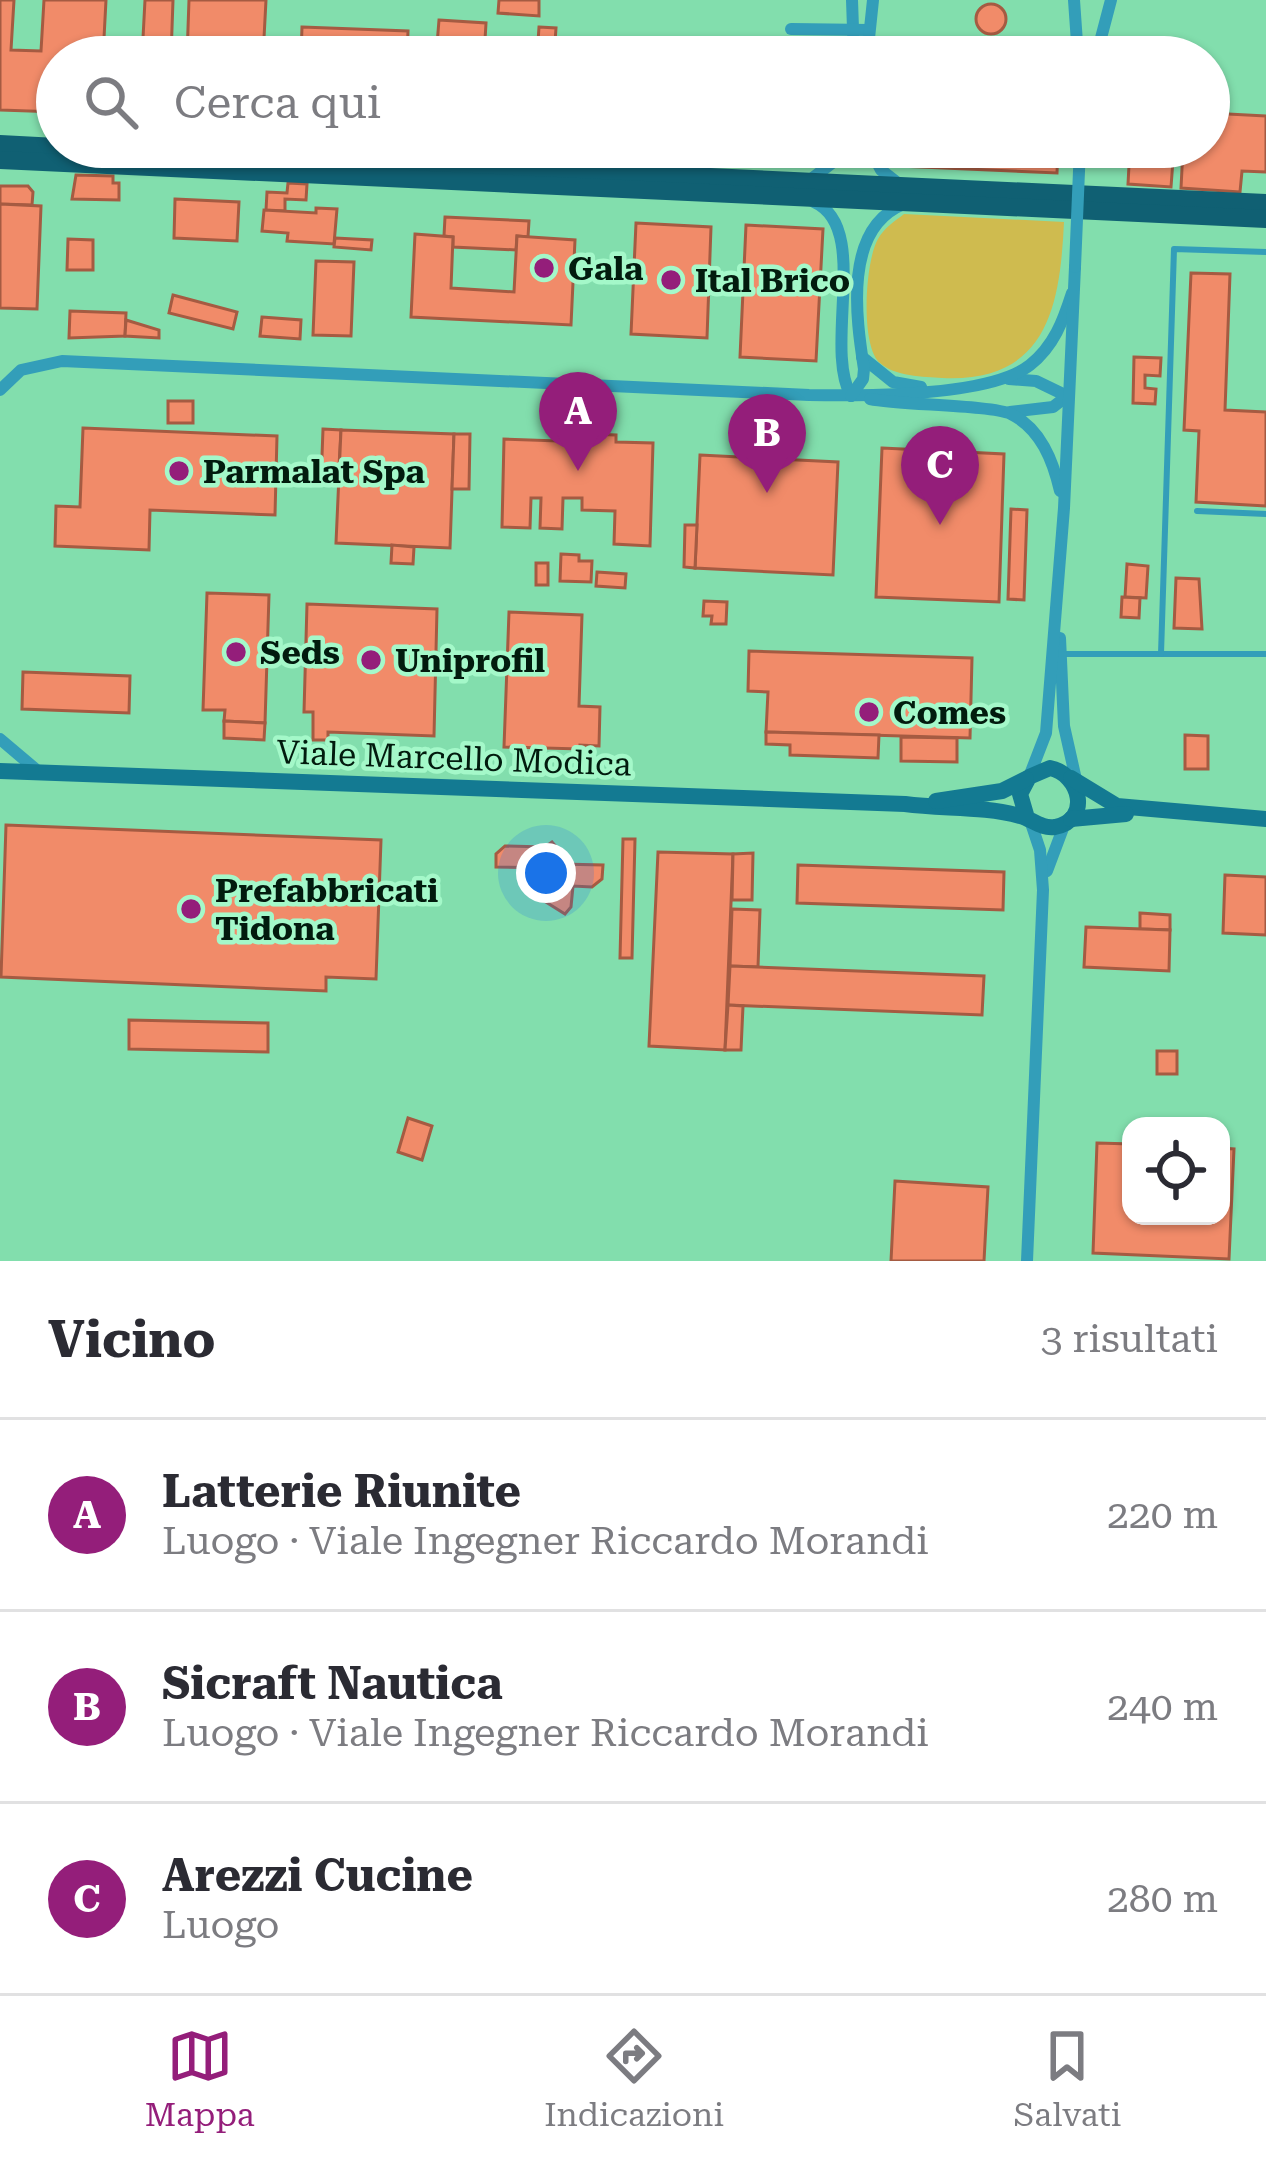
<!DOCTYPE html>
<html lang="it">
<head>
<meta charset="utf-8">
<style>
	:root { --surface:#fff; --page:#f7f7f7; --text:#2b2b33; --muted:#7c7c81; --line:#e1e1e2; --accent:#941e7a }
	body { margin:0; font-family:"Roboto Serif",serif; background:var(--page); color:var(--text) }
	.controls { position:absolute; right:36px; bottom:36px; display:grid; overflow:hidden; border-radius:24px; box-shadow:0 3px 9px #0004 }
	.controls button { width:108px; height:108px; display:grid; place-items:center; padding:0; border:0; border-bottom:3px solid var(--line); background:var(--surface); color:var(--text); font:60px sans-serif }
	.you { position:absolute; left:546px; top:873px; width:42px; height:42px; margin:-30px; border:9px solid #fff; border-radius:50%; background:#1a73e8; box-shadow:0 0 0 18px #1a73e833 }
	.badge { display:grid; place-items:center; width:78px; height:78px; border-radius:50%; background:var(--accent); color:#fff; font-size:39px; font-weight:700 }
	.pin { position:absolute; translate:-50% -99px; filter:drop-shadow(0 3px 6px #0008) }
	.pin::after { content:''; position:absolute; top:63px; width:42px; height:36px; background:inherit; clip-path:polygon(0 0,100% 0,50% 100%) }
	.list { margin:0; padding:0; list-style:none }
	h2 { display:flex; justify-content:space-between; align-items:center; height:156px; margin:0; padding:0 48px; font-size:51px }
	h2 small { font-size:39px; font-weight:400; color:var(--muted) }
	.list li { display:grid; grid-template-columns:78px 1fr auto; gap:36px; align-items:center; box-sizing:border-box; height:192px; padding:0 48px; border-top:3px solid var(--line) }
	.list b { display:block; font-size:45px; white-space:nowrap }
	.list p { margin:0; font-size:39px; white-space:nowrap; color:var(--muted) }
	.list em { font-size:39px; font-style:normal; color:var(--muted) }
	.icon { flex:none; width:66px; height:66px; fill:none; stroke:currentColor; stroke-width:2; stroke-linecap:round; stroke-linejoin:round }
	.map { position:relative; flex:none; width:1266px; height:1261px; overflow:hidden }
	.search { position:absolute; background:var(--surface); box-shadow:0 3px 9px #0004; left:36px; right:36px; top:36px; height:132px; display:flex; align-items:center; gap:30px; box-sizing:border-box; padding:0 42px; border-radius:66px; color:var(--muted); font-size:45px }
	.sheet { height:732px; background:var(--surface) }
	nav { display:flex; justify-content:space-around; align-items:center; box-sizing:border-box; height:168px; border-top:3px solid var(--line); background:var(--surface); font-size:33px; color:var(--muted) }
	nav a { display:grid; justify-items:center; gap:6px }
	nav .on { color:var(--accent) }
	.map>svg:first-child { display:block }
	.built { fill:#82dead; fill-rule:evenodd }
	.green { fill:#cfbb4f }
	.building { fill:#f18b69; stroke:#a55b42; stroke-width:3 }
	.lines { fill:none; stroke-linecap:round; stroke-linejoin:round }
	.lane { stroke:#339eb9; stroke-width:6 }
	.street { stroke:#339eb9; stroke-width:12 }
	.secondary { stroke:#137a92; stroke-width:16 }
	.primary { stroke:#106073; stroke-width:18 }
	.street-bridge { stroke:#339eb9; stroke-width:12 }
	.poi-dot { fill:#941e7a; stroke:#a4f8c9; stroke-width:4.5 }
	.labels { text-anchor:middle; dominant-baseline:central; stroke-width:9; stroke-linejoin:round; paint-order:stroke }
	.poi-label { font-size:33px; font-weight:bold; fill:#021b0e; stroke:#a4f8c9; text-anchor:start }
	.street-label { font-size:33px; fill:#021b0e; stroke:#a4f8c9 }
</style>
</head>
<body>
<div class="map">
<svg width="1266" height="1261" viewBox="0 0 1266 1261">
	<rect width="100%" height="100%" fill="#97ebbc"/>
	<path class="built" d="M0,0h1266v1261h-1266zM57,57h1152v90h-1152zM1131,1126h90v90h-90z"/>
	<path class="green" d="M904,214l160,8c-4,83 -16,161 -122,156 -18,-1 -48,-2 -62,-15 -20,-17 -15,-102 -2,-124 6,-11 17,-18 26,-25z"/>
	<g class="building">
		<path d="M0,0h14l-3,50 30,1 3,-51h62l-3,57h-46v55l-57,-2z"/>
		<path d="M145,0h28l-2,57h-29z"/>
		<path d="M189,0h77l-3,57h-76z"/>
		<path d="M499,0h40v16l-41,-3z"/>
		<circle cx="991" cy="19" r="15"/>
		<path d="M439,20l47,3 -2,34h-48z"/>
		<path d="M302,27l106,4 -1,26h-106z"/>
		<path d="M539,27l17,1 -2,29h-17z"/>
		<path d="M753,48h29l-1,9h-28z"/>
		<path d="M903,50l154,7h-154z"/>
		<path d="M1209,113l57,3v56l-24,-1 -2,21 -59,-4 2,-39 26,-2z"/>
		<path d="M547,147h111v9l-112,-5z"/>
		<path d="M669,147h32l-1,9 -31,-1z"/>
		<path d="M712,147h58l-1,16 -57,-3z"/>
		<path d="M900,147h158l-1,26 -158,-7z"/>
		<path d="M1130,147h44l-3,40 -43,-3z"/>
		<path d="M76,175l37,1v7h6v17l-47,-1z"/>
		<path d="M288,183l19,1 -1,16 -21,-1v12l-19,-1 1,-18 20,1z"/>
		<path d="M0,186h28l5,6 -1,13 -32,-1z"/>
		<path d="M175,199l64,3 -2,39 -63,-3z"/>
		<path d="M0,204l41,2 -4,103 -37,-1z"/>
		<path d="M316,208l21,1 -3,35 -47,-3 1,-8 -26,-2 2,-21 52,3z"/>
		<path d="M445,217l84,4 -1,16 -11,-1 -1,14 -63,-3v-10l-9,-1z"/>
		<path d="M636,223l75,4 -4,111 -76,-4z"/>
		<path d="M746,225l77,4 -7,132 -76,-4z"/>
		<path d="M415,234l38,3 -2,51 63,4 3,-56 58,4 -4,85 -160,-8z"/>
		<path d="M335,238l37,2 -1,10 -37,-3z"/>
		<path d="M68,239l25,1v30h-26z"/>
		<path d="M316,261l38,1 -3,74 -38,-1z"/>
		<path d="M1191,273l39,1 -5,136 41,2v94l-70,-4 3,-71 -15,-1z"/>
		<path d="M173,295l64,17 -4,17 -64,-16z"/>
		<path d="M70,311l56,2 -1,23 -56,2z"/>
		<path d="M262,317l39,3 -1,19 -40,-3z"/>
		<path d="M126,320l33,10v8l-34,-2z"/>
		<path d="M1134,357l27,1 -1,18 -15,-1v13l11,1 -1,15 -22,-1z"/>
		<rect x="168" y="401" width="25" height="22"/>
		<path d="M83,428l194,8 -2,79 -125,-5 -1,40 -94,-4 1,-40 24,1z"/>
		<path d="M323,429l18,1 -3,54 -17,-1z"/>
		<path d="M341,430l113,4 -4,114 -114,-5z"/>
		<path d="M558,433l58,2v7l37,1 -3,103 -36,-2 1,-33 -33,-1v-12h-19l-1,31 -22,-1 1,-30h-10l-1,30 -28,-1 2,-88 54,2z"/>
		<path d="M454,434h16l-1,55h-17z"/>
		<path d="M882,448l122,6 -5,148 -123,-5z"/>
		<path d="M700,455l138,7 -5,113 -138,-7z"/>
		<path d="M1011,509l16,1 -3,90 -16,-1z"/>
		<path d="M685,525h12l-2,43 -11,-1z"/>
		<path d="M392,545l22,2 -1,17 -22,-1z"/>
		<path d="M561,554l18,1v6h13l-1,21 -31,-1z"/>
		<rect x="536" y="563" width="12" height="22"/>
		<path d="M1127,564l21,2 -2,32 -21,-1z"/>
		<path d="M597,572l29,2 -1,14 -29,-2z"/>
		<path d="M1176,578l23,1 3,50 -28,-1z"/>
		<path d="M207,593l62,2 -4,128 -41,-2 1,-11h-22z"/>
		<path d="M1122,597l18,1 -1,20 -18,-1z"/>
		<path d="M704,601l23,1 -1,22h-15l1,-8h-9z"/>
		<path d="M307,604l130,5 -3,127 -106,-4v8h-15v-28h-9z"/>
		<path d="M509,612l73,3 -3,91 21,1 -1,39 -19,-1v4l-76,-2z"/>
		<path d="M749,651l223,7 -2,80 -204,-6 2,-40 -20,-1z"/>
		<path d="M23,672l107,4 -1,37 -107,-4z"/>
		<path d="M224,721l41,2 -1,17 -40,-2z"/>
		<path d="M766,732l113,3 -1,23 -88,-3v-10l-24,-1z"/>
		<path d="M1185,735l23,1v33h-23z"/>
		<path d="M901,737l56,1v24l-56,-1z"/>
		<path d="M6,825l375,15 -5,139 -50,-2v14l-325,-14z"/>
		<path d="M623,839h12l-3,119h-12z"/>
		<path d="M552,842l15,17 -6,5 42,1 -1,14 -10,8 -19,-1 -2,21 -6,7 -24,-15 1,-13 16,-14 -2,-4 -60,-1v-13l9,-8 40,1z"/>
		<path d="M658,852l75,2 -8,196 -76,-4z"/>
		<path d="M753,853l-1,47h-20l1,-46z"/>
		<path d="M798,865l206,7 -1,38 -206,-7z"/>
		<path d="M1225,875l41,2v58l-43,-2z"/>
		<path d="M732,909l28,1 -2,57 -28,-1z"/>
		<path d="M1140,913l30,2v15l-30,-1z"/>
		<path d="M1086,927l84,3 -1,41 -85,-4z"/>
		<path d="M730,966l254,10 -2,39 -254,-10z"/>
		<path d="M728,1005l15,1 -2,44h-16z"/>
		<path d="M129,1020l139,3v29l-139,-3z"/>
		<rect x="1157" y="1051" width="20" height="23"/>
		<path d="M408,1118l24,8 -10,34 -24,-8z"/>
		<path d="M1097,1143l34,1v72h90v-68l13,1 -5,110 -136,-6z"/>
		<path d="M895,1181l93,6 -4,74h-93z"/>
	</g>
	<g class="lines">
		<g class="lane">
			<path d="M1197,511l69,3"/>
			<path d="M1061,654h205"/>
			<path d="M1161,654l13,-405 92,3"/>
		</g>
		<g class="street">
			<path d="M852,0l2,57"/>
			<path d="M1074,0l4,57"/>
			<path d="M791,29l78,1"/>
			<path d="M867,57l6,-57"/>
			<path d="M1096,57l15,-57"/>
			<path d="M869,147l12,23 18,14"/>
			<path d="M810,180l22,-17 10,-16"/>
			<path d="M814,202c57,25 9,144 37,194"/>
			<path d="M862,357l31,25 28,5"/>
			<path d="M1009,379l27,2 31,15 -14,11 -43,5"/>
			<path d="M0,390l21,-20 41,-9 747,34c53,1 180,2 221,-30 24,-19 33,-44 42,-72"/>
			<path d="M851,396l12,-17 1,-10c-8,-51 -21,-141 40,-165"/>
			<path d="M870,399c29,6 122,6 141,15 30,15 42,47 49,77"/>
			<path d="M1060,638l4,88 13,58"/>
			<path d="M0,739l39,33"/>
			<path d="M1029,777l17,-44 18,-225 11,-241"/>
			<path d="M1047,871l18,-48"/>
			<path d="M1027,1261l16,-371 -3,-40 -10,-30"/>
		</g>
		<g class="secondary">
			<path d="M0,771l905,33c38,5 79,2 115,12 12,3 21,13 35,11 37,-7 25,-53 -5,-59l-21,9 -9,17 7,24"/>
			<path d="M1071,778l46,28 149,13"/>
			<path d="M936,801l66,-10 24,-12"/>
			<path d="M1071,819l55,-5"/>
		</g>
		<g class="primary">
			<path d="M0,144l57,3"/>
			<path d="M66,147l1200,56"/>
			<path d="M0,160l1266,59"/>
		</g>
		<path class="street-bridge" d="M1075,267l5,-120"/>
	</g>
	<g class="poi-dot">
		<circle cx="544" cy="268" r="12"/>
		<circle cx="671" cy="280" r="12"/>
		<circle cx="179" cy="471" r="12"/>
		<circle cx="236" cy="652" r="12"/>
		<circle cx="371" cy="660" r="12"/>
		<circle cx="869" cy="712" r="12"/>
		<circle cx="191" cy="909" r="12"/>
	</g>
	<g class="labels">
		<g class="poi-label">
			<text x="568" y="268">Gala</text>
			<text x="695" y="280">Ital Brico</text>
			<text x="203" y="471">Parmalat Spa</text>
			<text x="260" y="652">Seds</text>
			<text x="395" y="660">Uniprofil</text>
			<text x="893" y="712">Comes</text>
			<text x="215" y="890">Prefabbricati<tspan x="215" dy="38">Tidona</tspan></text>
		</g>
		<g class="street-label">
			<text transform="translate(454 758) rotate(2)">Viale Marcello Modica</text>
		</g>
	</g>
</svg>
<div class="controls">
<button><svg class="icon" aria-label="locate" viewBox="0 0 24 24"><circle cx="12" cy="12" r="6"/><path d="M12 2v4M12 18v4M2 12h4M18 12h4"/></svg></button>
</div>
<div class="you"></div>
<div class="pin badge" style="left:578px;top:471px">A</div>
<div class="pin badge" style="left:767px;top:493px">B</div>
<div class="pin badge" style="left:940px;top:525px">C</div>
<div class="search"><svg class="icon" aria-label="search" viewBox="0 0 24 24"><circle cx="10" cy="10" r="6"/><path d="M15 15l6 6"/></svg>Cerca qui</div>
</div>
<section class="sheet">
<h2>Vicino<small>3 risultati</small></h2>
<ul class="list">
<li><span class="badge">A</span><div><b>Latterie Riunite</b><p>Luogo · Viale Ingegner Riccardo Morandi</p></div><em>220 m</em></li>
<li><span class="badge">B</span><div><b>Sicraft Nautica</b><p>Luogo · Viale Ingegner Riccardo Morandi</p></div><em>240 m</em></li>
<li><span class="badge">C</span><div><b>Arezzi Cucine</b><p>Luogo</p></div><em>280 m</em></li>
</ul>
</section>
<nav>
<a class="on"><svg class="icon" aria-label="map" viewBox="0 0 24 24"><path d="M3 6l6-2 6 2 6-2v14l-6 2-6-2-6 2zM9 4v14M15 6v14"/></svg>Mappa</a>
<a><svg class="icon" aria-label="directions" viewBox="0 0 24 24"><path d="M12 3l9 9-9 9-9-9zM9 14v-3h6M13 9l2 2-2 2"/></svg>Indicazioni</a>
<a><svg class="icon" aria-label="saved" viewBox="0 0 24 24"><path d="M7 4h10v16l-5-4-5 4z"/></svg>Salvati</a>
</nav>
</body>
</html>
